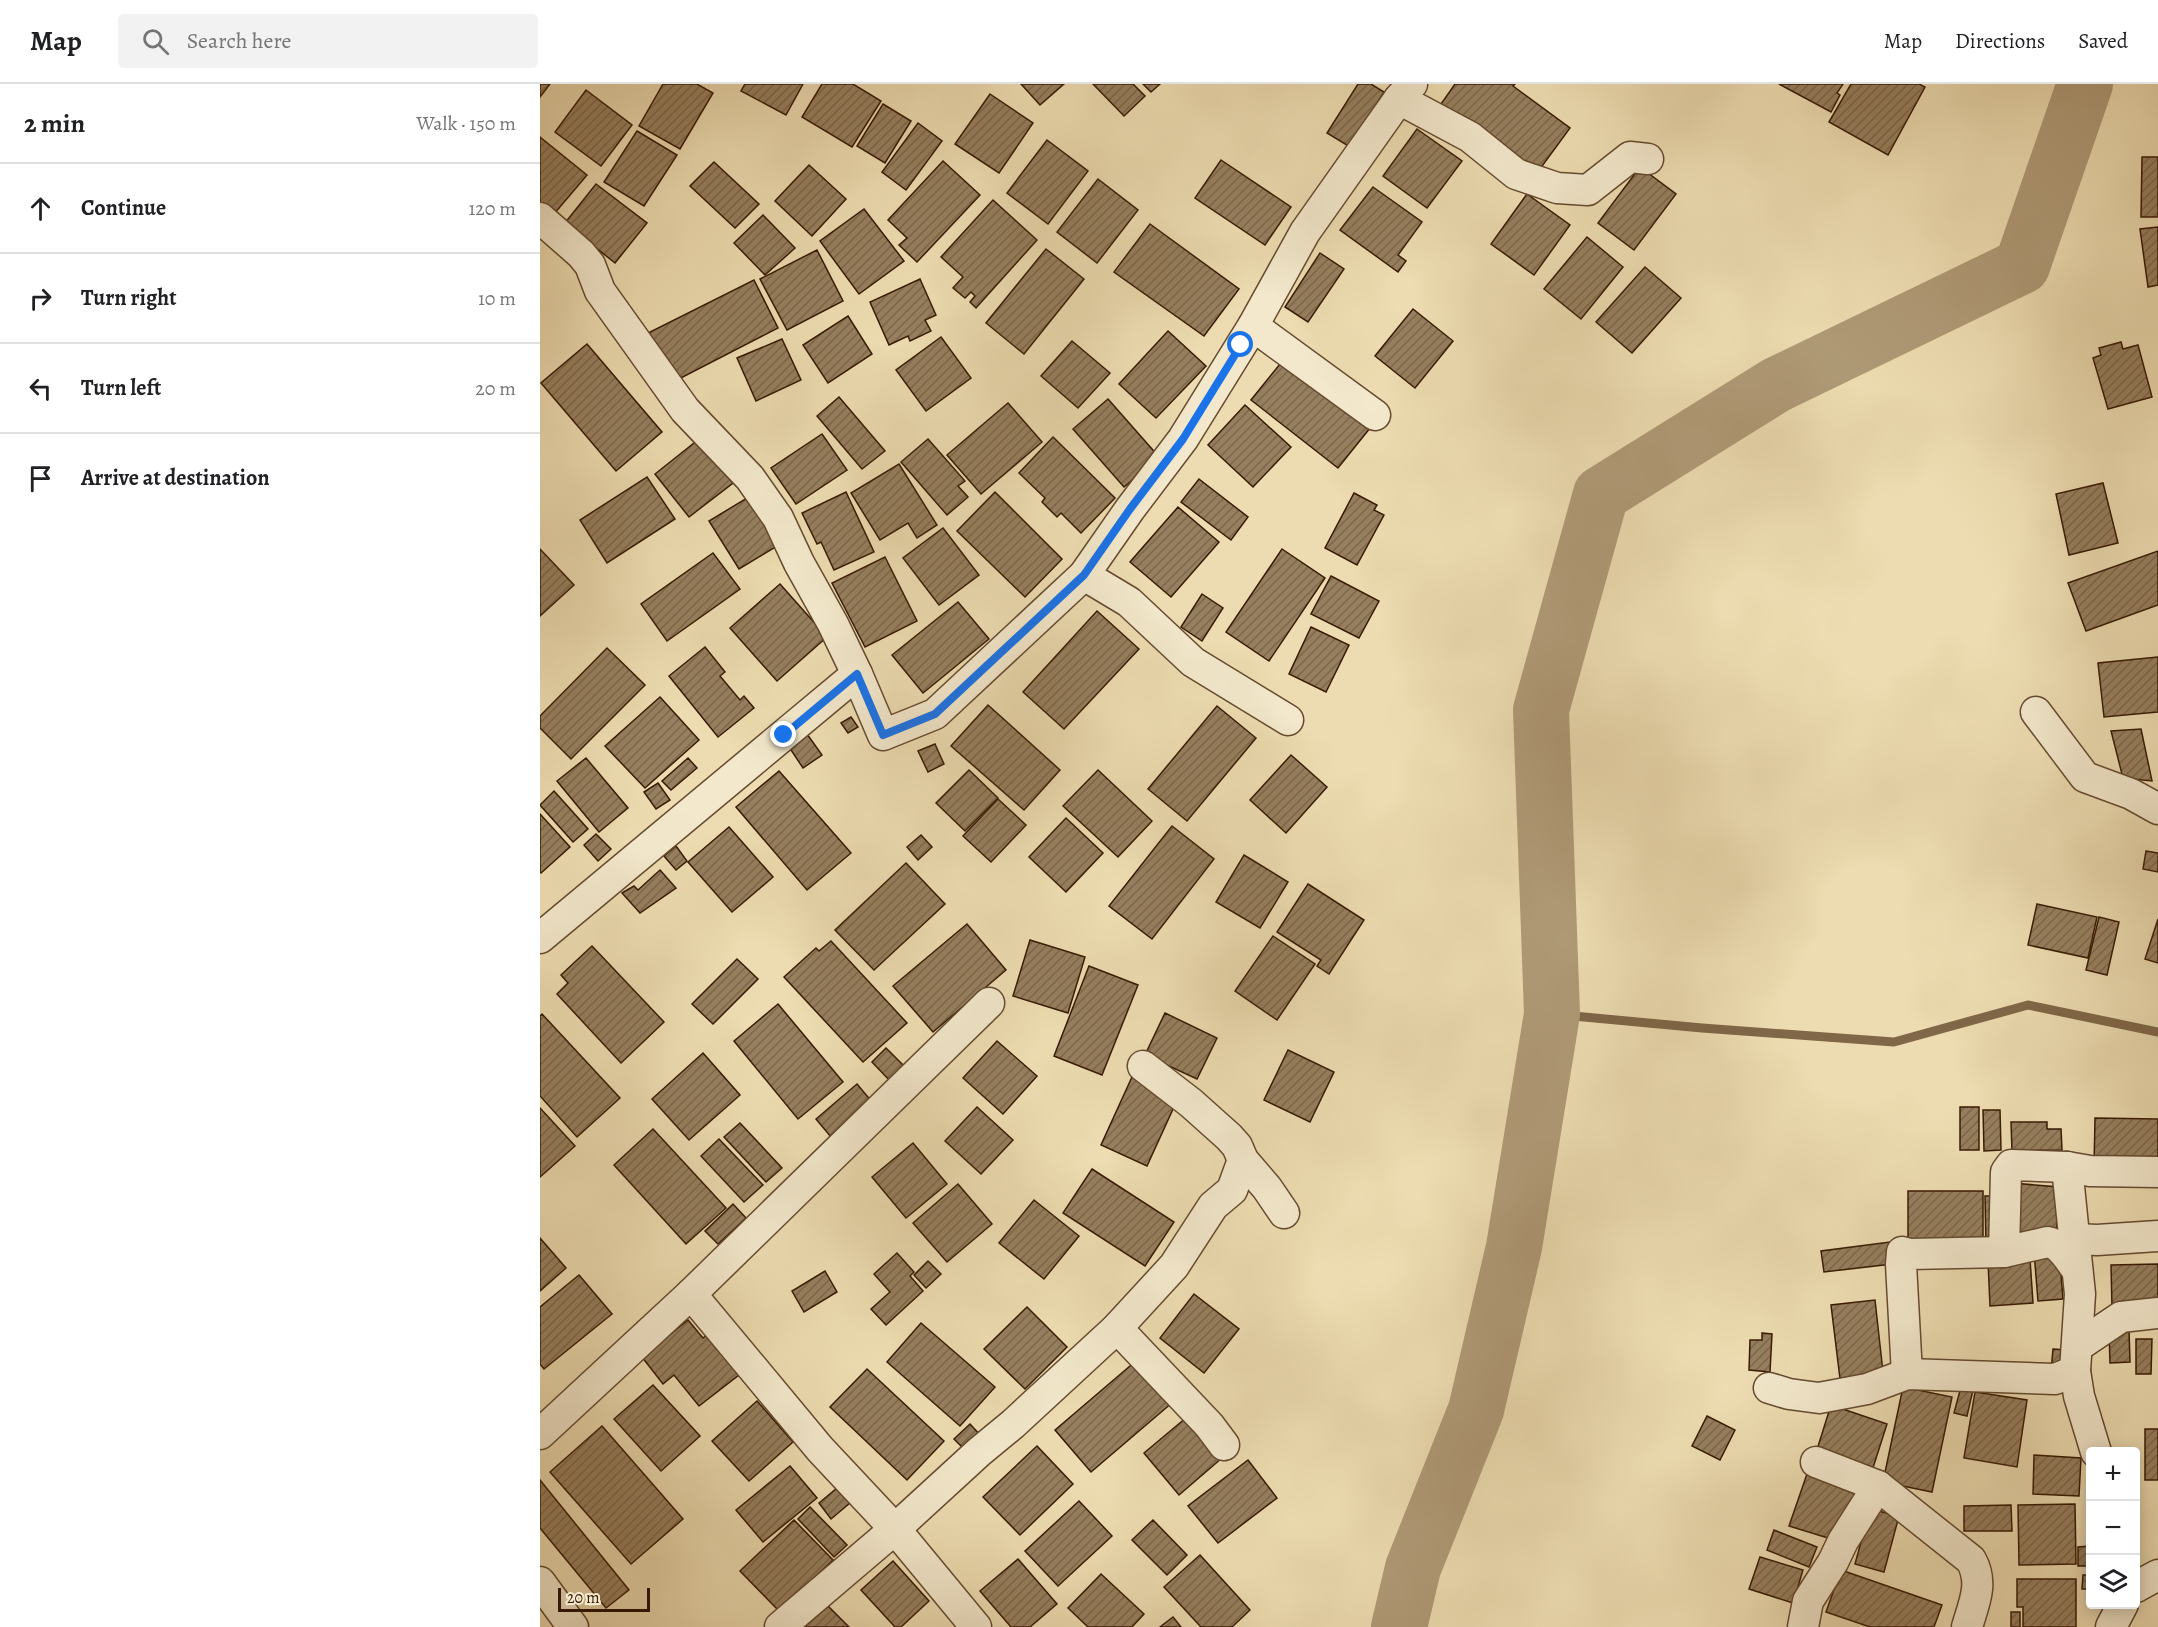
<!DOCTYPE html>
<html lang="en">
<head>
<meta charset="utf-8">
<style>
	:root { --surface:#fff; --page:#f2f2f2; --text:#202124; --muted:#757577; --line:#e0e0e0 }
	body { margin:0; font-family:Alegreya,serif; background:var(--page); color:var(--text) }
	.controls { position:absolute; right:18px; bottom:18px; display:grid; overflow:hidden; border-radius:6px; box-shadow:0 3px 15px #0003 }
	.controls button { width:54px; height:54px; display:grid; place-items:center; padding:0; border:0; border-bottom:2px solid var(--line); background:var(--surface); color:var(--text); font:30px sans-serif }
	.scale { position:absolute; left:18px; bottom:15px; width:92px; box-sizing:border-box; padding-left:6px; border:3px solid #381a04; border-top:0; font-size:16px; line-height:21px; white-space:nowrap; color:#381a04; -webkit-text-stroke:4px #f3e8cc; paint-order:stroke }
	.stop { position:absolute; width:18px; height:18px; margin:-14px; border:4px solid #1a73e8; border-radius:50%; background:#fff }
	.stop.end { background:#1a73e8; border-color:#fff; box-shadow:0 2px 6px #0008 }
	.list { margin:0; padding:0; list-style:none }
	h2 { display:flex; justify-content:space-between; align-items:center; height:78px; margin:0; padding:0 24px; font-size:26px }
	h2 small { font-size:20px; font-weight:400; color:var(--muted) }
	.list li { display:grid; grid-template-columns:39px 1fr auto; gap:18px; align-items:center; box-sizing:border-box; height:90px; padding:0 24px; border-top:2px solid var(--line) }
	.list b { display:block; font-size:22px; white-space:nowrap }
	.list em { font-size:20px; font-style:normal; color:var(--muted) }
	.icon { flex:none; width:33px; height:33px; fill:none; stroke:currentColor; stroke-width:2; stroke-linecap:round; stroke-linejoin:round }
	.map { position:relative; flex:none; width:1618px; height:1543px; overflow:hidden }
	header { display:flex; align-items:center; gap:36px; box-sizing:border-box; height:84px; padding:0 30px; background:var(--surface); border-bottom:2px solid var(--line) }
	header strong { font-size:28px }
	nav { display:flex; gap:33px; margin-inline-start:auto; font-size:21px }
	.search { width:420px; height:54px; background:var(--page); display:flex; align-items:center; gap:15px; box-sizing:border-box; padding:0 21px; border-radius:6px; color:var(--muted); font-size:22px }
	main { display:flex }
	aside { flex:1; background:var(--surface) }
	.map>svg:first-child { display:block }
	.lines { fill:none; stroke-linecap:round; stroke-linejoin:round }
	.stream { stroke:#7f6748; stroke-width:9 }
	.river { stroke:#af9a76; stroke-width:56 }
	.building { fill:url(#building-hatch); stroke:#381a04; stroke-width:1.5 }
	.minor-casing { stroke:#654a2f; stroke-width:33 }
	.minor { stroke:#f3e8cc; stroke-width:30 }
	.route { stroke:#1a73e8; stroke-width:8 }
</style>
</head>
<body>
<header>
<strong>Map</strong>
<div class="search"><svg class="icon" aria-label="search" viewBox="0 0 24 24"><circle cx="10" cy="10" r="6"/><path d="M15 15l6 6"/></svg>Search here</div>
<nav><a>Map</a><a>Directions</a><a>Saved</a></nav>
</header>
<main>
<aside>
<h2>2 min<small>Walk · 150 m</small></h2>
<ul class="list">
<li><svg class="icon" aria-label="ahead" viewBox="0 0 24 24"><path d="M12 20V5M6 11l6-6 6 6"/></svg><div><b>Continue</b></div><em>120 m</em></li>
<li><svg class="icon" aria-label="right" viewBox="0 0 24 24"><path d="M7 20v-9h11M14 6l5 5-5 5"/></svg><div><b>Turn right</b></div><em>10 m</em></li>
<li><svg class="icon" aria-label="left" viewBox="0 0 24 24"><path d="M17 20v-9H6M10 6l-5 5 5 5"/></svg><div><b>Turn left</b></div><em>20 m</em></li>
<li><svg class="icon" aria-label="arrive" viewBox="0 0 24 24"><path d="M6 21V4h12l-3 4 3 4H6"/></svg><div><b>Arrive at destination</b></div></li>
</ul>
</aside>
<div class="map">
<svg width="1618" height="1543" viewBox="0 0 1618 1543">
	<defs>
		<pattern id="building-hatch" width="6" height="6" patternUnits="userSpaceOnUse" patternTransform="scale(1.5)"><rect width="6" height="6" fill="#967f5e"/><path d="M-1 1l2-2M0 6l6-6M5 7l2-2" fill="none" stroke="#7b674b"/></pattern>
	</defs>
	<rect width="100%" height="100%" fill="#eddcb1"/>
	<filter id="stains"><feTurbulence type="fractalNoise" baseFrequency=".00333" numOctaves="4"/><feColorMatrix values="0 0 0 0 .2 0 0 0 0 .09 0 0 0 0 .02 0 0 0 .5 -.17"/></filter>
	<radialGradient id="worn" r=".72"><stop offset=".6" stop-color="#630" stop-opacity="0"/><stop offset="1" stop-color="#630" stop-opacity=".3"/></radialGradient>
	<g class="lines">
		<path class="stream" d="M1012,930l150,14 192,14 134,-37 130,27"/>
		<path class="river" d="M859,1543l14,-59 63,-158 38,-163 38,-233 -11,-304 60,-216 175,-109 246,-119 63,-182"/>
	</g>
	<g class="building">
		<path d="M0,0h10l-10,13z"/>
		<path d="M123,0h34l16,9 -33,56 -41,-23z"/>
		<path d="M205,0h58l-17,31 -45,-24z"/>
		<path d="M282,0h31l28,17 -29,46 -50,-30z"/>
		<path d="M481,0h43l-24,21z"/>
		<path d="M553,0h40l12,12 -21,20z"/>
		<path d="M603,0h17l-9,8z"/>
		<path d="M818,0h13l13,8 -34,55 -23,-14z"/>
		<path d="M915,0h60l-2,2 57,42 -33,45 -96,-69z"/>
		<path d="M1239,0h64l-6,9 3,2 -9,17z"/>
		<path d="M1311,0h68l6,3 -37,68 -59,-33z"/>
		<path d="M46,6l46,35 -31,41 -46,-34z"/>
		<path d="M450,10l43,29 -34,50 -44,-29z"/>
		<path d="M343,20l28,17 -26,42 -28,-17z"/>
		<path d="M378,39l24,18 -36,49 -24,-18z"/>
		<path d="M877,45l45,32 -35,47 -44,-32z"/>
		<path d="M97,47l40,24 -33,51 -40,-24z"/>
		<path d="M0,53l47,38 -33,39 -14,-11z"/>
		<path d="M507,56l41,31 -40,53 -41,-31z"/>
		<path d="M1602,73h16v60h-17z"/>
		<path d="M681,76l70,47 -26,38 -70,-47z"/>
		<path d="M403,77l37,34 -63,67 -18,-17 8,-7 -19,-18z"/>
		<path d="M174,78l45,42 -24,24 -45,-42z"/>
		<path d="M269,81l37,34 -34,37 -37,-35z"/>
		<path d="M1100,83l36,27 -42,56 -36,-27z"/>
		<path d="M558,95l40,31 -41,53 -40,-31z"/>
		<path d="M56,100l51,39 -32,40 -50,-40z"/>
		<path d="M833,103l49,35 -24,33 8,6 -8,11 -58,-42z"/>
		<path d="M987,110l43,31 -36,50 -43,-31z"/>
		<path d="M453,116l44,40 -61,68 -6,-6 5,-6 -4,-4 -6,6 -12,-10 10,-11 -22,-20z"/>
		<path d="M324,125l40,52 -45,33 -39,-53z"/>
		<path d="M223,131l32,33 -30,27 -31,-32z"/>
		<path d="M610,140l89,65 -35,47 -90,-64z"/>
		<path d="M1618,143v58l-10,2 -8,-58z"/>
		<path d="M1047,153l36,30 -42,52 -37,-30z"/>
		<path d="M506,165l38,30 -60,75 -38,-31z"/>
		<path d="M277,166l26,51 -56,29 -27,-51z"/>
		<path d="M780,169l24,16 -36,53 -23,-15z"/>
		<path d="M1105,183l36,31 -49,55 -36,-31z"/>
		<path d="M380,195l16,36 -11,5 6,11 -21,10 -2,-5 -19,9 -19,-43z"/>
		<path d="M214,196l24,48 -105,54 -25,-49z"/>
		<path d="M873,225l40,32 -38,47 -40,-32z"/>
		<path d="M308,232l24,38 -44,29 -25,-38z"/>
		<path d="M628,247l38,35 -50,52 -37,-34z"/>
		<path d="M401,253l30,41 -45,33 -30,-41z"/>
		<path d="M242,255l19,41 -45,21 -19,-43z"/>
		<path d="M532,257l38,32 -32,35 -37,-32z"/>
		<path d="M1581,258l2,7 15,-4 14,52 -44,12 -15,-51 8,-3 -2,-7z"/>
		<path d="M47,260l75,88 -46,39 -75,-88z"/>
		<path d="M744,275l86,69 -32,40 -87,-68z"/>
		<path d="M299,313l46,54 -23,18 -45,-53z"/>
		<path d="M568,315l51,58 -35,30 -51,-58z"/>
		<path d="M468,319l34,39 -61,52 -34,-39z"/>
		<path d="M705,321l46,42 -38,40 -45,-42z"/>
		<path d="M282,350l25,36 -51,34 -25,-36z"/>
		<path d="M513,353l62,61 -34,35 -20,-20 -4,4 -15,-15 3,-4 -26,-25z"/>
		<path d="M159,355l34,44 -44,34 -34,-43z"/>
		<path d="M388,355l37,42 -7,5 10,11 -21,18 -46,-53z"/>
		<path d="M359,380l38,61 -20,13 -9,-15 -28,17 -29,-47z"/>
		<path d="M107,393l28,42 -68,44 -27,-43z"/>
		<path d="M659,395l49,38 -17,23 -50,-38z"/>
		<path d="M1563,399l15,60 -49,12 -13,-61z"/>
		<path d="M306,408l28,60 -40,18 -13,-28 -4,2 -15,-31z"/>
		<path d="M455,408l67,67 -37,38 -68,-66z"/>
		<path d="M814,409l23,12 -3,5 10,5 -27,50 -32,-17z"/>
		<path d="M212,411l30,48 -43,26 -30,-48z"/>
		<path d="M638,423l41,35 -48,55 -41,-35z"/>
		<path d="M403,444l36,47 -40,30 -36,-47z"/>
		<path d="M0,465l34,36 -34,31z"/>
		<path d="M742,465l43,29 -56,83 -43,-29z"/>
		<path d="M1618,467v54l-72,26 -18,-48z"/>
		<path d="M173,469l27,36 -73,52 -26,-37z"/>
		<path d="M345,473l32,64 -52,26 -33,-64z"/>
		<path d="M791,492l48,25 -20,37 -48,-24z"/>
		<path d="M240,500l47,53 -50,44 -47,-53z"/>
		<path d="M662,510l21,14 -21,33 -21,-14z"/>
		<path d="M418,518l31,37 -66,54 -31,-38z"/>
		<path d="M557,527l42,38 -75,80 -41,-37z"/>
		<path d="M771,543l38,18 -23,47 -37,-18z"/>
		<path d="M165,563l20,25 -5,4 20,24 4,-4 10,12 -36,29 -49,-61z"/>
		<path d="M67,564l38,37 -74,74 -31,-31v-12z"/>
		<path d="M1618,573v55l-54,5 -6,-54z"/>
		<path d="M120,613l39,43 -54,48 -40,-42z"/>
		<path d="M448,621l72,65 -36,40 -73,-64z"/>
		<path d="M677,622l39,32 -69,83 -39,-32z"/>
		<path d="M311,633l7,10 -10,6 -7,-10z"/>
		<path d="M1601,645l11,52 -29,-3 -12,-47z"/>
		<path d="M267,650l15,21 -19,13 -14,-21z"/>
		<path d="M395,660l9,20 -16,8 -10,-21z"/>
		<path d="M751,671l36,32 -41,46 -36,-33z"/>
		<path d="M46,674l42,50 -29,24 -42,-51z"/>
		<path d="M148,674l9,10 -26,22 -9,-9z"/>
		<path d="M429,686l29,28 -33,33 -29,-28z"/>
		<path d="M558,686l54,51 -34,36 -55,-51z"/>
		<path d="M239,687l72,82 -44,37 -71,-83z"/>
		<path d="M118,699l12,17 -14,9 -12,-17z"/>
		<path d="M14,707l34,38 -15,13 -33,-37z"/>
		<path d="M458,715l28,26 -35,37 -28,-26z"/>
		<path d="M0,730l30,33 -29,26 -1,-1z"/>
		<path d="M526,734l37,35 -37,39 -37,-35z"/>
		<path d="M632,742l42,33 -62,80 -43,-33z"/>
		<path d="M189,743l44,50 -41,35 -44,-50z"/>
		<path d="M56,750l15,15 -13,12 -14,-16z"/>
		<path d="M381,751l11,12 -14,13 -11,-13z"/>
		<path d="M136,762l11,15 -11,9 -12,-14z"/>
		<path d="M1606,767l12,2v19l-15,-3z"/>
		<path d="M704,771l44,27 -28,46 -44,-26z"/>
		<path d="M366,779l39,41 -71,66 -39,-40z"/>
		<path d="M120,786l16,18 -36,25 -18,-20 12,-7 4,4z"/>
		<path d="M768,800l56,36 -35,54 -12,-8 4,-6 -44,-28z"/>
		<path d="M1497,820l60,13 -9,41 -60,-13z"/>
		<path d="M1559,833l20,5 -12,53 -21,-5z"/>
		<path d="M1618,835v44l-13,-4z"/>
		<path d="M427,840l39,46 -73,62 -40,-46z"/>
		<path d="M733,852l42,28 -38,56 -42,-29z"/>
		<path d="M490,856l55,17 -17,56 -55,-17z"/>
		<path d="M291,857l76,82 -44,39 -79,-85 32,-29 3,3z"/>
		<path d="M52,862l72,76 -43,41 -64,-69 11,-11 -7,-8z"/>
		<path d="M197,875l21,20 -45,45 -21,-20z"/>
		<path d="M549,882l49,19 -36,90 -48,-19z"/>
		<path d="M238,920l65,78 -45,37 -64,-78z"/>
		<path d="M625,929l52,25 -20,41 -52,-24z"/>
		<path d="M2,930l78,84 -43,39 -37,-41v-80z"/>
		<path d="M457,957l40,35 -34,38 -40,-36z"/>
		<path d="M346,964l21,21 -15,14 -20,-21z"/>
		<path d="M748,966l46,22 -24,50 -46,-22z"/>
		<path d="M163,969l37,42 -51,45 -37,-41z"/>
		<path d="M592,993l46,21 -31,68 -46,-21z"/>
		<path d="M317,1000l15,18 -41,35 -15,-18z"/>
		<path d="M437,1023l36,33 -32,34 -36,-33z"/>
		<rect x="1420" y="1023" width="19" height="43"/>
		<path d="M0,1024l35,38 -35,31z"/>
		<path d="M1443,1026h17l1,40 -17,1z"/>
		<path d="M1555,1034l63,1v51l-64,-2z"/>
		<path d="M1471,1038h36v7h14l1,21 -50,1z"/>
		<path d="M200,1039l42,45 -16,14 -42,-45z"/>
		<path d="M113,1045l73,79 -40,36 -72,-79z"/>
		<path d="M179,1055l44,46 -19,17 -43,-46z"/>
		<path d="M373,1059l34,41 -41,34 -34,-41z"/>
		<path d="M552,1085l82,53 -29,44 -82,-53z"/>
		<path d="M1472,1099l47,4 -3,50 -48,-4z"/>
		<path d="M418,1100l34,40 -45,38 -34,-39z"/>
		<rect x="1368" y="1107" width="75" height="56"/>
		<path d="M1445,1112h13v53h-12z"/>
		<path d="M494,1116l45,36 -35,43 -45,-36z"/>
		<path d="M193,1120l13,14 -28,26 -13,-13z"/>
		<path d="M0,1154l26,30 -26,23z"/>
		<path d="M1350,1158l2,22 -68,8 -3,-21z"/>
		<path d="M1519,1165l4,50 -25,2 -4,-49z"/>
		<path d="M357,1169l17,19 -4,4 13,15 -37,34 -15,-16 19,-17 -16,-18z"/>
		<path d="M1490,1175l3,44 -43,3 -2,-45z"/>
		<path d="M388,1177l13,13 -15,14 -12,-13z"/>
		<path d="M1618,1180v43l-46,1 -1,-43z"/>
		<path d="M285,1187l12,21 -33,20 -12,-21z"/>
		<path d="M39,1191l33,39 -68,55 -4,-5v-57z"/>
		<path d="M654,1210l45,35 -35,44 -44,-35z"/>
		<path d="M1335,1216l9,81 -43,6 -10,-82z"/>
		<path d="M487,1223l40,40 -42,42 -41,-40z"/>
		<path d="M148,1236l15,18 9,-7 32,40 -45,35 -25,-31 -11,9 -21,-27z"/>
		<path d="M381,1239l74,64 -35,39 -73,-64z"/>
		<path d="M1589,1246l1,32 -20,1 -1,-32z"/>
		<path d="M1222,1249l10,1 -2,38 -21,-2 1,-30h12z"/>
		<path d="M1596,1255h16l-1,35h-15z"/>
		<path d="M1513,1265l13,1 -2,23 -13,-1z"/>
		<path d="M597,1276l36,42 -82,70 -36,-42z"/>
		<path d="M327,1285l77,72 -37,39 -77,-73z"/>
		<path d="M113,1301l47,51 -39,35 -47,-52z"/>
		<path d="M1363,1303l49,10 -20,95 -49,-10z"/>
		<path d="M1421,1303l12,3 -6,26 -13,-3z"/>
		<path d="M1435,1308l52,8 -10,67 -53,-9z"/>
		<path d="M217,1317l36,41 -44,39 -37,-40z"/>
		<path d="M1291,1321l56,19 -16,50 -56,-18z"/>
		<path d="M1167,1332l28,14 -15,30 -28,-14z"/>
		<path d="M647,1333l35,41 -43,37 -35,-42z"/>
		<path d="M430,1340l11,12 -15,15 -12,-12z"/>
		<path d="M62,1342l81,93 -52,45 -81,-92z"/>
		<rect x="1605" y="1345" width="13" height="51"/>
		<path d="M497,1362l36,38 -53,51 -37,-38z"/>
		<path d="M1494,1371l47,3 -2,38 -46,-2z"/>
		<path d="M708,1376l29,38 -59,45 -30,-37z"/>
		<path d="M250,1382l27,32 -54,44 -27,-32z"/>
		<path d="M1267,1390l51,17 -17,51 -52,-16z"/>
		<path d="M0,1396l89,110 -23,18 -66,-80z"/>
		<path d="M297,1404l13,15 -19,16 -12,-16z"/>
		<path d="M539,1417l33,35 -54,50 -33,-35z"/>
		<path d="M1535,1420l1,60 -57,1 -1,-60z"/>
		<path d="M1471,1421l1,26h-48v-25z"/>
		<path d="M270,1423l37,38 -13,12 -36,-38z"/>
		<path d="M1330,1425l29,7 -15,56 -29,-8z"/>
		<path d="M254,1436l39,40 -54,51 -39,-40z"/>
		<path d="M613,1436l34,35 -20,20 -35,-35z"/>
		<path d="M1234,1446l43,17 -8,20 -42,-17z"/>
		<path d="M1550,1462v20h-12v-19z"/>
		<path d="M660,1471l50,55 -18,17h-31l-37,-40z"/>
		<path d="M1220,1473l43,13 -10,33 -44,-14z"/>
		<path d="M478,1475l39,45 -27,23h-19l-31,-36z"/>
		<path d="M353,1477l36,40 -28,26h-6l-34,-37z"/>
		<path d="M1301,1486l101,35 -8,22h-64l-44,-15z"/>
		<path d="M561,1490l43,40 -12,13h-44l-20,-19z"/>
		<path d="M1543,1491h7v14h-8z"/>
		<path d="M1477,1495h59v48h-53v-20h-6z"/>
		<path d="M282,1516l27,27h-55z"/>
		<rect x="1471" y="1528" width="9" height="15"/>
		<path d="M633,1533l8,10h-21z"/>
	</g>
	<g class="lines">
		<g class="minor-casing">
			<g id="minor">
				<path d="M859,15l71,38 46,37 41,14 31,2 42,-33 18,2"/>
				<path d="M0,134l41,36 9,11 10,26 85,119 65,68 28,40 21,45 34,61 24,50"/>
				<path d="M713,242l122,89"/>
				<path d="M544,491l45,27 64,60 95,58"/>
				<path d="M1496,628l49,65 46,17 27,15"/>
				<path d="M0,854l317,-264 26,61 52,-21 149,-139 46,-66 53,-70 70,-113 52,-94 94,-133 13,-15"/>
				<path d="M603,982l48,37 38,34 8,9 6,14 24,28 17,25"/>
				<path d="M1527,1083l13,127 -5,77 4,25 17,56"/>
				<path d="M1534,1155l23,1 61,-4"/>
				<path d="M1464,1168l2,-80 5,-7 56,2 23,4 68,1"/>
				<path d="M151,1210l129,155 75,80 81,98"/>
				<path d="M577,1244l92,97 15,20"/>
				<path d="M1538,1262l43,-29 37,-4"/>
				<path d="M1367,1290l-6,-110 1,-12 8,2 94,-2 44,-10c13,2 21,18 29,28"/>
				<path d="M1229,1304l20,6 30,4 48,-9 40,-15 148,5 20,-8"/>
				<path d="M0,1350l151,-140 298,-291"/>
				<path d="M1276,1378l62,24 93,74c13,23 3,43 -4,67"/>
				<path d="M0,1498l33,45"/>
				<path d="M1596,1503l22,-12"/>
				<path d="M240,1543l115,-98 84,-77 34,-28 104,-96 57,-62 39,-60 19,-16 11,-30"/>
				<path d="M1263,1543l5,-26 25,-39 10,-21 35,-55"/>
				<path d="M1571,1543l12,-23"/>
			</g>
		</g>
		<use href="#minor" class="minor"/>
	</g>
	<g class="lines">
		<path class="route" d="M244,651l73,-61 26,61 52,-21 149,-139 46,-66 53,-70 58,-94"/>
	</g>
	<rect width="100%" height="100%" filter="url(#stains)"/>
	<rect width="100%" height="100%" fill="url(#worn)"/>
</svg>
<div class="controls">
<button>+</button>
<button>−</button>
<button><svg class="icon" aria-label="layers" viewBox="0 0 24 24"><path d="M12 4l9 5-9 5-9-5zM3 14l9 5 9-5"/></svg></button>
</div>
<div class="scale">20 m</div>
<div class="stop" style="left:701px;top:261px"></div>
<div class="stop end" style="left:244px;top:651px"></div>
</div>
</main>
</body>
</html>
